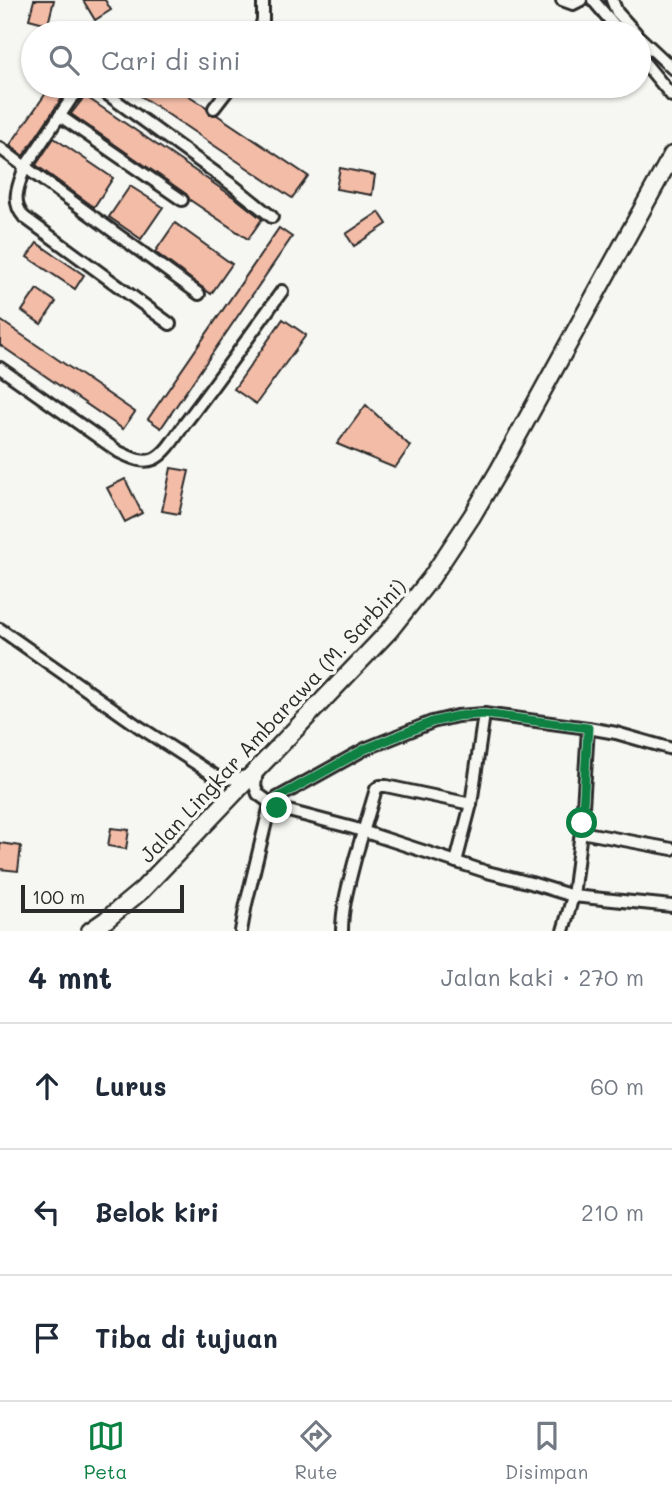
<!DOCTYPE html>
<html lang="id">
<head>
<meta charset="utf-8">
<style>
	:root { --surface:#fff; --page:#f6f6f7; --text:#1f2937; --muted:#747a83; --line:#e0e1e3; --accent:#0b8043 }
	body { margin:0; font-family:Mali,sans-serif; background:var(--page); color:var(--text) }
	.scale { position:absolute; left:21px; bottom:18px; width:163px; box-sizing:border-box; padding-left:7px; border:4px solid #2b2b2b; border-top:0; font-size:19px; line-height:24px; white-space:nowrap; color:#2b2b2b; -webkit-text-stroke:5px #f6f6f2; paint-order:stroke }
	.stop { position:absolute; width:21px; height:21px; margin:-16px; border:5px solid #0b8043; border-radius:50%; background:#fff }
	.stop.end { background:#0b8043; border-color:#fff; box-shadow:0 2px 7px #0008 }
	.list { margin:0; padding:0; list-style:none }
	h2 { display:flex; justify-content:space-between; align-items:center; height:91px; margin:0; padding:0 28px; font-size:30px }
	h2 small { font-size:23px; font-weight:400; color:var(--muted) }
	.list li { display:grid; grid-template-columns:46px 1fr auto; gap:21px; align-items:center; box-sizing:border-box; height:126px; padding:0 28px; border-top:2px solid var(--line) }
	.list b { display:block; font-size:26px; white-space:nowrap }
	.list em { font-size:23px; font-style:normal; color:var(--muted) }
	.icon { flex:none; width:38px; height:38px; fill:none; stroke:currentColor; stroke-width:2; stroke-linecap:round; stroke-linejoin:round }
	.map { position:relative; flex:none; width:672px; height:931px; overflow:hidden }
	.search { position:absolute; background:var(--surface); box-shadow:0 2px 5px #0004; left:21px; right:21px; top:21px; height:77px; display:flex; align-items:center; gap:18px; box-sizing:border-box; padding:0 24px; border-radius:38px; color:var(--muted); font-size:26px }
	.sheet { height:469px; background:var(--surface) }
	nav { display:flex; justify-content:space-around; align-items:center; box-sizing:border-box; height:98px; border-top:2px solid var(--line); background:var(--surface); font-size:19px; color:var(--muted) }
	nav a { display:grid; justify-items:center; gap:4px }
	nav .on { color:var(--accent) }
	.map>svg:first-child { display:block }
	.building { fill:#f3bca7; stroke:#2b2b2b; stroke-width:2 }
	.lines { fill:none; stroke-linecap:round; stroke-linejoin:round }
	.minor-casing { stroke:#2b2b2b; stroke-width:16 }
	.highway-casing { stroke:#2b2b2b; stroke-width:21 }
	.minor { stroke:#f6f6f2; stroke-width:10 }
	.highway { stroke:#f6f6f2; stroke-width:16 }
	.route { stroke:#0b8043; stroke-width:9 }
	.labels { text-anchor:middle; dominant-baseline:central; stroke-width:7; stroke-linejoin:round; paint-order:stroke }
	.street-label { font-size:21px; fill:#2b2b2b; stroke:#f6f6f2 }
</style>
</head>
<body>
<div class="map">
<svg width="672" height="931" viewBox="0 0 672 931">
	<rect width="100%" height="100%" fill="#f6f6f2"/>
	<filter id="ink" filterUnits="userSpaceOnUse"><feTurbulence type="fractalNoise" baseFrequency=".0143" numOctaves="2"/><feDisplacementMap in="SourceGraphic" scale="14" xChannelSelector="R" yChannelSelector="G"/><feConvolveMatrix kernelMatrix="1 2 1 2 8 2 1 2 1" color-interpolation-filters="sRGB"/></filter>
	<g filter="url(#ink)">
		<g class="building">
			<path d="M34,0h20l-6,24 -19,-5z"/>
			<path d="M83,0h22l6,10 -16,10z"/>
			<path d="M51,86l21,1 -8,8 -41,61 -13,-11z"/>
			<path d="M126,86h48l32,21 4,8h7l91,61 -16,22z"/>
			<path d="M85,96l153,104 24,19 -14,20 -58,-39 -4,-6 -115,-80z"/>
			<path d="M54,138l59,40 -19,29 -58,-42z"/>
			<path d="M340,168l35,7 -3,20 -36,-6z"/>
			<path d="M130,186l33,21 -22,32 -32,-22z"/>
			<path d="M379,212l8,12 -33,22 -8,-12z"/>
			<path d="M175,223l57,41 -21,30 -56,-42z"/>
			<path d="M279,228l13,9 -131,191 -13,-9z"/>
			<path d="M37,243l47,32 -9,14 -48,-32z"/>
			<path d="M37,289l19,13 -15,22 -19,-13z"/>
			<path d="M283,319l23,16 -50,69 -22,-15z"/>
			<path d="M0,320l135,92 -12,17 -123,-84z"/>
			<path d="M366,405l44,41 -15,22 -58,-24z"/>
			<path d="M171,468l18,3 -10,43 -17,-3z"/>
			<path d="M125,479l17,34 -17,9 -18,-34z"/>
			<path d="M111,828l18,2 -3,19 -18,-3z"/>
			<path d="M0,843l21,3 -3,25 -18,-2z"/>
		</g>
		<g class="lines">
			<g class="minor-casing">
				<g id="minor">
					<path d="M562,0l11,4 8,-4"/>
					<path d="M593,0l28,33"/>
					<path d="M612,0l5,12 19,21"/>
					<path d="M259,33l4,-13v-20"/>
					<path d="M639,37l33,31"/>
					<path d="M639,56l33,40"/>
					<path d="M96,86l139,101 37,30"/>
					<path d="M214,108l17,-22"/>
					<path d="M60,116l122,84"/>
					<path d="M0,148l25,19 46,-68 13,-13"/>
					<path d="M170,324l-146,-107c-14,-16 -5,-33 1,-50l174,127"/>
					<path d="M0,368l119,84c11,5 23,12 35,7 13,-6 23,-25 32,-37 33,-43 64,-87 96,-131"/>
					<path d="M0,629l138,97 79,51"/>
					<path d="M257,770l-2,16 3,8 19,14 76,20 134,44 44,11 42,13 99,10"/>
					<path d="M221,808c1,-12 1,-20 -4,-31 12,3 21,2 33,-2"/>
					<path d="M581,832l91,17"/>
					<path d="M456,862l15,-58 13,-90"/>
					<path d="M241,931l5,-27 24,-99 7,-7 88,-49 67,-27 25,-6 27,-2 104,14 28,5 56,16"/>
					<path d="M342,931c0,-25 7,-48 13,-72 7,-23 14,-46 21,-70l4,-3h6l85,18"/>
					<path d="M563,931l10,-35 9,-73 6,-95"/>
				</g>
			</g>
			<g class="highway-casing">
				<path id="highway" d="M90,931l16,-11 36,-30 247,-259 42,-53 41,-62 27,-46 173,-315"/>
			</g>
			<use href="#minor" class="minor"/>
			<use href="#highway" class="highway"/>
		</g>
	</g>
	<g class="lines" filter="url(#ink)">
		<path class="route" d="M277,808l-7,-3 7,-7 88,-49 67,-27 25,-6 27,-2 104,14 -6,95"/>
	</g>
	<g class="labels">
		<g class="street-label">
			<text transform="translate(272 720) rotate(-47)">Jalan Lingkar Ambarawa (M. Sarbini)</text>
		</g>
	</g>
</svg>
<div class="scale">100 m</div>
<div class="stop" style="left:582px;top:823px"></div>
<div class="stop end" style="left:277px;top:808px"></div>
<div class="search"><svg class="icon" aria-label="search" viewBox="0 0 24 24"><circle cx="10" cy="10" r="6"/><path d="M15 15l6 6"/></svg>Cari di sini</div>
</div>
<section class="sheet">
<h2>4 mnt<small>Jalan kaki · 270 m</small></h2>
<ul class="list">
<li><svg class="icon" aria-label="ahead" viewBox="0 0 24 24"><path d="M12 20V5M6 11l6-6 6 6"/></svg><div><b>Lurus</b></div><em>60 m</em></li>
<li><svg class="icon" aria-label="left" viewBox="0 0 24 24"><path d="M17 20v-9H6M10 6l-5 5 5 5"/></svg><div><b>Belok kiri</b></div><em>210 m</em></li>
<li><svg class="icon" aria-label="arrive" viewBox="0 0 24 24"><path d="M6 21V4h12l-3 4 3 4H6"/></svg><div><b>Tiba di tujuan</b></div></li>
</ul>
</section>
<nav>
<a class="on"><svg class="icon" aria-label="map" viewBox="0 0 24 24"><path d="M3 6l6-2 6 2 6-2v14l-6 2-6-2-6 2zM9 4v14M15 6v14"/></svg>Peta</a>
<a><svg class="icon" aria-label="directions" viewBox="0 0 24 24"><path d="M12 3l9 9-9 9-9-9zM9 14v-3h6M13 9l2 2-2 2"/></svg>Rute</a>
<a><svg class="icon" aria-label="saved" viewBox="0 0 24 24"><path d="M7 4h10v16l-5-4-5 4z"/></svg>Disimpan</a>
</nav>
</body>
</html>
